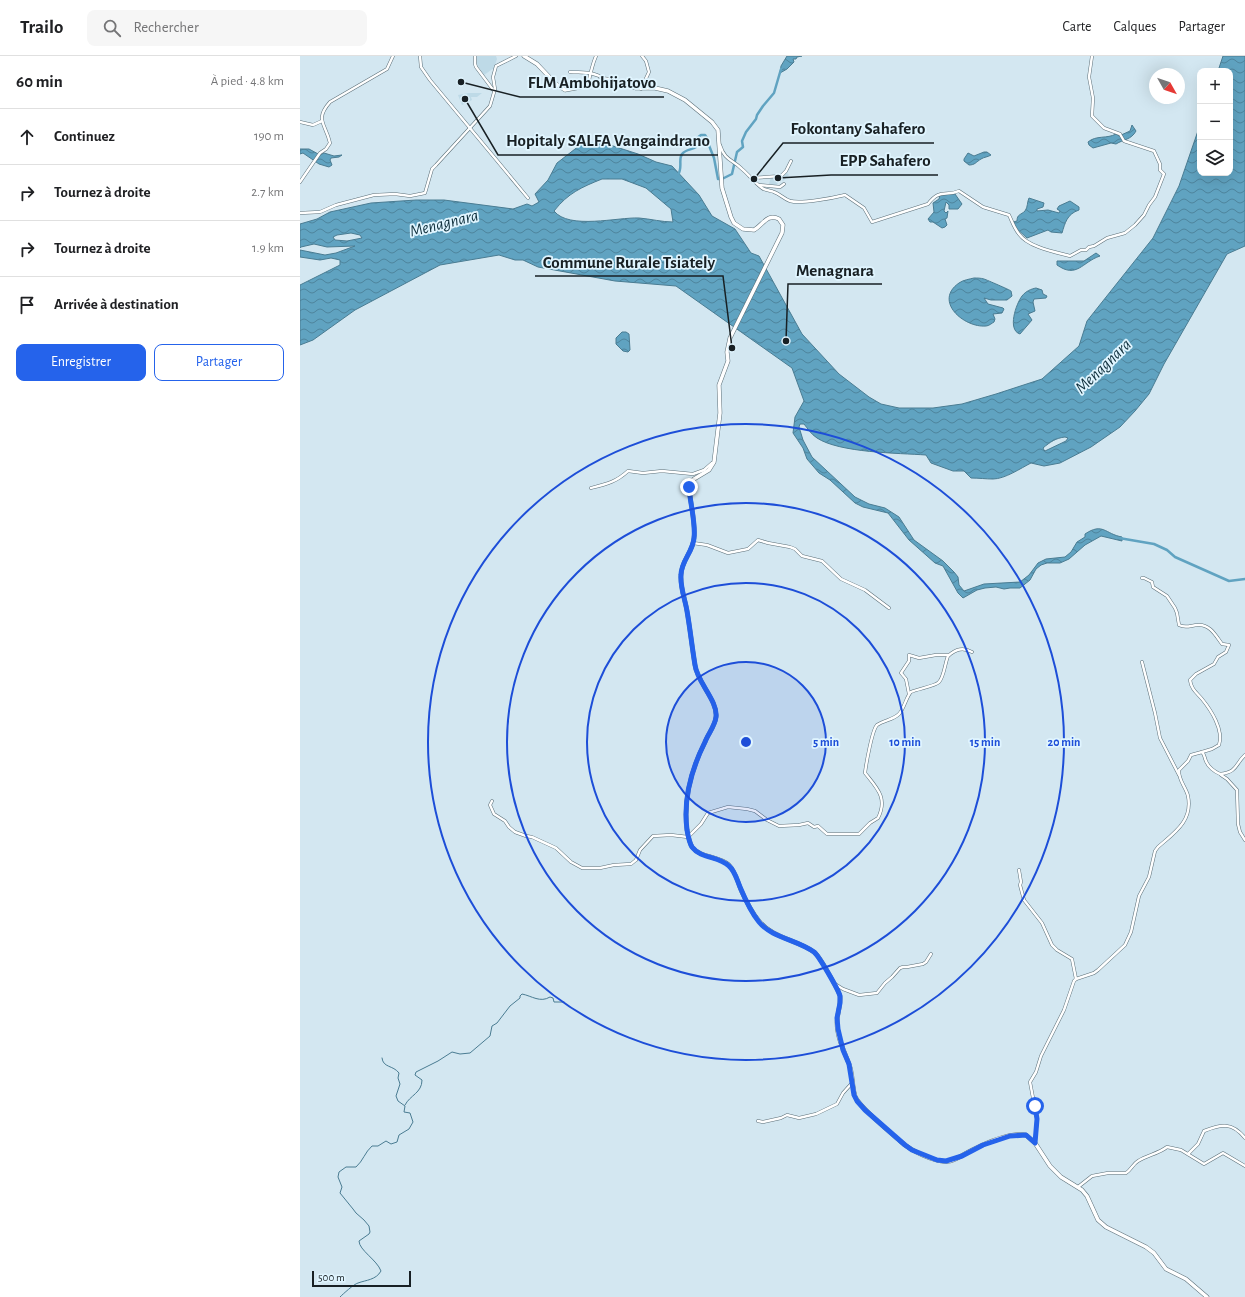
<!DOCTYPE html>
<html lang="fr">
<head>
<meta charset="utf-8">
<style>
	:root { --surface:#fff; --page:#f6f6f6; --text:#202124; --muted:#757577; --line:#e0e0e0; --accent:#2563eb }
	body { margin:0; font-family:"Alegreya Sans",sans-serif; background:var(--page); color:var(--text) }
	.controls { position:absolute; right:12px; top:12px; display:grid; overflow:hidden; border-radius:8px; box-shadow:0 4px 16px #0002 }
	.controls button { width:36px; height:36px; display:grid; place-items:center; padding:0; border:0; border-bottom:1px solid var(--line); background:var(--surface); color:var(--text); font:20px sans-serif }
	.compass { position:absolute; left:849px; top:12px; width:36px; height:36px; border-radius:50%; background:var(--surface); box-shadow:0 4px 16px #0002; rotate:130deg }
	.scale { position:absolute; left:12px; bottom:10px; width:99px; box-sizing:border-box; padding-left:4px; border:2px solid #182024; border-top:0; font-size:11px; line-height:14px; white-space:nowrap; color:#182024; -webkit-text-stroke:3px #e0f5ff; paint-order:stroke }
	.stop { position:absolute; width:12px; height:12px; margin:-9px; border:3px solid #2563eb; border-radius:50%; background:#fff }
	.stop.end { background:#2563eb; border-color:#fff; box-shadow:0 1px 4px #0008 }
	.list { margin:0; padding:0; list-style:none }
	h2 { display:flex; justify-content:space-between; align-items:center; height:52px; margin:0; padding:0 16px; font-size:17px }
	h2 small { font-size:13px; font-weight:400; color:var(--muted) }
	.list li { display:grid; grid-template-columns:26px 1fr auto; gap:12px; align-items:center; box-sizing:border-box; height:56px; padding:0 16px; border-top:1px solid var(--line) }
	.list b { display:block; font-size:15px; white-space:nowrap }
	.list em { font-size:13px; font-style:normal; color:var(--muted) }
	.actions { display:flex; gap:8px; padding:12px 16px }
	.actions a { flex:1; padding:9px 0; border:1px solid var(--accent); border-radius:8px; text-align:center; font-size:14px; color:var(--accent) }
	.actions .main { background:var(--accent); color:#fff }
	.icon { flex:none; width:22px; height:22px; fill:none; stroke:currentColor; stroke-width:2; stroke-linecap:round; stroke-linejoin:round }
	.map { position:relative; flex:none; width:945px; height:1241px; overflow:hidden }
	header { display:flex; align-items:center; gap:24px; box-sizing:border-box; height:56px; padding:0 20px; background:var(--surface); border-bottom:1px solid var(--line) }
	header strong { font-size:19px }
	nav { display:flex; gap:22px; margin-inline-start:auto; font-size:14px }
	.search { width:280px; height:36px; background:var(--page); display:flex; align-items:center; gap:10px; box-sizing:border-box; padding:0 14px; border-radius:8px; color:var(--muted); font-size:15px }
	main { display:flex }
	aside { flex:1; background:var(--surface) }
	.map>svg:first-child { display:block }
	.built { fill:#bedae7 }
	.water { fill:url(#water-waves); stroke:#4a7c92; fill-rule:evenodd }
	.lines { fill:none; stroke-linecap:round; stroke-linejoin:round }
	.stream { stroke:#4a7c92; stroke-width:1 }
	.river { stroke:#60a3c1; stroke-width:2.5 }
	.minor-casing { stroke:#5c6f78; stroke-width:3.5 }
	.major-casing { stroke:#5c6f78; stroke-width:4.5 }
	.minor { stroke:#fff; stroke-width:2.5 }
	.major { stroke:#fff; stroke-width:3.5 }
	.route { stroke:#2563eb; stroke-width:5 }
	.ring { fill:none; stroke:#1d4ed8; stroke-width:2 }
	.labels { text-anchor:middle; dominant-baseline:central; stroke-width:3.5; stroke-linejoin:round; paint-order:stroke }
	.water-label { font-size:17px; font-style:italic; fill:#10303d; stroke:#e0f5ff }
	.centre { fill:#1d4ed8; stroke:#e0f5ff; stroke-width:2 }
	.ring-label { font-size:12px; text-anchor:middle; font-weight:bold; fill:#1d4ed8; stroke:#e0f5ff; stroke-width:3.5; stroke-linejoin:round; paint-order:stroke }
	.leader { fill:none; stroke:#182024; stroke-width:1.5 }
	.callout-dot { fill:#182024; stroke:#e0f5ff; stroke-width:1.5 }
	.callout-label { font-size:17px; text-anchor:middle; font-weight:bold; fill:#182024; stroke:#e0f5ff; stroke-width:3.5; stroke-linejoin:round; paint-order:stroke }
</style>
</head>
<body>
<header>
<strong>Trailo</strong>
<div class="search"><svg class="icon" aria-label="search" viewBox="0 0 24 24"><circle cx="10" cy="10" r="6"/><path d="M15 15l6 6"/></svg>Rechercher</div>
<nav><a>Carte</a><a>Calques</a><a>Partager</a></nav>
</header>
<main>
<aside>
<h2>60 min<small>À pied · 4.8 km</small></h2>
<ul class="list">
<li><svg class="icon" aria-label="ahead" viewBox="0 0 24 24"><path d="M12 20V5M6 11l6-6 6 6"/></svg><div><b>Continuez</b></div><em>190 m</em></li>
<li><svg class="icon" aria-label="right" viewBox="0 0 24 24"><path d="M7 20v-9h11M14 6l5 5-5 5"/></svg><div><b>Tournez à droite</b></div><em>2.7 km</em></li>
<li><svg class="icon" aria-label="right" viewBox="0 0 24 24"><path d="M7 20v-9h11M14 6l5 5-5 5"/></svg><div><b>Tournez à droite</b></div><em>1.9 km</em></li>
<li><svg class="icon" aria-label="arrive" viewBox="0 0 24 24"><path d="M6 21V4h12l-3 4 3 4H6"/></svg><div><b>Arrivée à destination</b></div></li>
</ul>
<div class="actions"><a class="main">Enregistrer</a><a>Partager</a></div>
</aside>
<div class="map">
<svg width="945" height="1241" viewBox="0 0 945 1241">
	<defs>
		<pattern id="water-waves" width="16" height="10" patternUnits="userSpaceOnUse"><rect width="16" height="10" fill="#60a3c1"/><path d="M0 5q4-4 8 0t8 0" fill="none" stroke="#4e849d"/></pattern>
	</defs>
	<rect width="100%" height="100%" fill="#d3e7f1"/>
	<g class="built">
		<path d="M176,0h20l1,3 -3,9 -10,7 -8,-12z"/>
		<path d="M169,37h13l-5,4h-6l1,3 -10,5 -4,-10z"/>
		<path d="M486,116l3,3 -6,6 -2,-2 -2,1 -2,5 -8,-1 2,-7h10z"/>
	</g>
	<g class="water">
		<path d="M487,0h15l-5,1 -1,2h-3l1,3 -7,7 -7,4 1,-7z"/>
		<path d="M923,0h22v190l-18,8 -63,110 -15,30 -14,17 -15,16 -29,20 -31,16 -16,3 -13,-3c-10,5 -26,16 -38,16 -7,0 -14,-1 -22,-1l-7,-7h-11l-22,-8 -5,-8c-28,-2 -86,-2 -109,-17 -6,-4 -9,-9 -13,-14h-4l-1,3 4,13 9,17 43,40 14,7 16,4 14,9 15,23 29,21 11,11 4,5 1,8 5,6 20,-7 36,-2 9,-7 9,-12 8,-4 19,-2 6,-5 6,-10 8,-5v-3c18,-12 20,0 37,3v4l-21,-5 -16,9 -16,14 -9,4h-13l-6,2 -5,4 -6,11 -10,8h-10l-6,1 -8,-2 -11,1 -8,2 -14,8 -5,-5 -15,-27 -8,-3 -26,-23 -21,-27 -25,-6 -8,-4 -25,-23 -11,-7 -12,-14 -4,-11 -10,-15 2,-16 9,-16 -12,-33 -116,-82 -61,-5 -77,-14 -15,-7h-8l-16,-5 -59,10 -85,45 -42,30 -13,5v-60l40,-20v-5l-9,-2 -11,2 -20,-3v-7l25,5 11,-2 19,-7 -28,1 -13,-3 -13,3 -1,1v-24l17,-5 13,-7 41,-9 45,-3h28l69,9 14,-5 5,2 7,-4 -4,-8 13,-14 9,-17 27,-21 26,3 28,9 18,8 16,4 27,29 13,21 23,13 16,24 8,3 43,78 37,40 30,23 12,7 18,4h34l29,-4 34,-10 46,-15 37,-33 8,-25 66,-83 26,-52 21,-61v48h30v-102h-12zM302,123h20l24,9 25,21 2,13c-11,0 -22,-3 -34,-4 -21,-1 -70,12 -85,-7 14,-18 28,-24 48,-32zM51,177l9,2 2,3 -15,3 -12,-1 -2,-3 4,-2zM765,381l3,1 -2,3 -21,10 -1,-1 -1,-2c7,-6 13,-10 22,-11z"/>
		<path d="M832,69l4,6c-5,9 -12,8 -20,13l-5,-1 -18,5 -4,-3 -1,-3c8,-7 19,-3 28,-8l3,2 11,-5z"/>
		<path d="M0,93h9l11,6 4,-2 10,3 8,-1 -3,2 -8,1 -1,2 2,5 -3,2 -10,-3 -16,-11 -3,1z"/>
		<path d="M684,96h3l4,3c-3,2 -7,2 -10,4 -5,3 -6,6 -12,6l-5,-4v-2l4,-6 6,3z"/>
		<path d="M655,138l7,10 -4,5h-9v-4l-3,-3 -2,9 2,2 2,-2 -1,7 -2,1 2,6 -2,2 -3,1 -9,-6h-3l-2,-3 6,-7 -1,-9 6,-4 1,-4z"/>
		<path d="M729,142l15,5 -1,4 -6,2v2l11,-1 11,3 1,-2 -3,-2 2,-3 11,-5 9,6v3c-12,4 -14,13 -17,23l-11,-1 -3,-2 -21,8 -11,-10 -3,-6 4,-1c0,-7 4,-6 8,-10 3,-4 2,-9 4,-13z"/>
		<path d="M796,197l4,3c-18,6 -23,23 -43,9v-4h27z"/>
		<path d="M674,222c3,0 7,0 10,1 3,1 26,11 27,12l1,5 -5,4h-16l-7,-2 4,6 15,4 1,1 -2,4 -9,1 2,5 -1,3c-2,1 -5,4 -8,4 -22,2 -53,-25 -27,-43 4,-3 11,-4 15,-5z"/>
		<path d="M736,232l6,2 1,4 4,2 -1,2 -12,1 -1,3 2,9 -7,3 4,6 -12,14c-13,-4 -4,-30 2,-38 4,-5 9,-7 14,-8z"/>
		<path d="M322,276h4l3,2 1,16 -2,2 -5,-1 -7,-7v-6z"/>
	</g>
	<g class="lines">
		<g class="stream">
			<path d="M105,1049c5,-10 17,-12 17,-25l-7,-5 1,-3 22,-11 14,-9 8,2 10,-1 20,-17 2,-10 5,-3 13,-17 10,-8v-2l2,-2c10,2 18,9 28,3l3,1 1,4h10"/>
			<path d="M40,1241c3,-3 14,-13 18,-14 8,-3 18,-3 23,-12 -4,-11 -22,-21 -22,-30l10,-7 1,-2 -1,-6 -5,-6 -8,-7 -3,-4 -13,-16 2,-6 -4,-10 1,-5 7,-5h10c7,-6 9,-15 16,-21h6l8,-5 5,3 6,-2 2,-7 10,-6 4,-7 -3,-9 -6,-1 1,-6 -7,-5 -2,-5 4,-12 -2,-6 1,-5c-6,-8 -16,-5 -17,-15"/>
		</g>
		<g class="river">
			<path d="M378,119c5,-8 0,-15 4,-21 4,-5 10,-4 14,-7l1,-9 4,-3h4l2,3 1,5 6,15 4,21h4l10,-5 5,-22 6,-5 -1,-6 4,-9 10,-13 1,-4 6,-9 11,-13 7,-24"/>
			<path d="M819,482l35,6 13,6 8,7 54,24 16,-2"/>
		</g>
		<g class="minor-casing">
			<g id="minor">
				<path d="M120,0l1,11 9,13 98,118"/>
				<path d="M175,0v8l1,3 18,24"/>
				<path d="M270,16c12,1 24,-1 34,7"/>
				<path d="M288,29c2,-10 4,-20 8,-29"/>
				<path d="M341,33l8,-17 -3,-11 -4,-5"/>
				<path d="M0,66l13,3 9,-4"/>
				<path d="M420,89c5,16 12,14 22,24 7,6 13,14 20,19 4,3 8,2 12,4 6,2 10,7 16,9 11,3 43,-3 55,-6l19,13 8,14 56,-18c12,-16 17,-7 31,-13l24,16 26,8c3,6 5,13 10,19 9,13 36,18 51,22l11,-6h5l3,-3 5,-1 13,-8 18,-5 10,-8 9,-10 5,-10 6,-8 9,-23 -4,-4v-6l-6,-13 -30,-10 -4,-7 -16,-6 -12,-12 1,-18 -4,-21 3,-21"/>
				<path d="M452,122l29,-2 5,-5 5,-10"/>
				<path d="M0,126l20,-29 6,-4 4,-6c-4,-19 -16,-23 0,-41l57,-33 6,-13"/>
				<path d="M459,129l21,2 4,-3"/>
				<path d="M0,157l20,-1 16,-7 38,-10 21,-1 15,2 15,-3 7,-24 4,-4 54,-59 5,-17 -2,-12 3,-11 20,-10"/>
				<path d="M291,432c16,-4 25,-6 37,-17l15,2 19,-2 31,3 11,-4 8,-7"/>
				<path d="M393,487l14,2 21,8 20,-4 10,-9 10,3 22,4 5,2 7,7 20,5 19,18 24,11 24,18"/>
				<path d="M842,522h2l8,4 1,5 14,9 8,12 2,5 2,12c7,4 12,0 19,0 12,-1 18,11 24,19l7,1 -3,7 -8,5 -4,7 -18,10 -6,6c1,9 7,13 12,19 9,11 22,31 17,46l-7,4 -10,3"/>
				<path d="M842,606l13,51 5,25 19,37"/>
				<path d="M609,638l-3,-15 -5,-6 8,-12v-6l10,3 17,-3h13"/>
				<path d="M921,719l6,4 10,11 1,34 2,8 5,8"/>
				<path d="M192,745l-2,4 4,9 11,7 4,6 6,5 11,4 6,1 24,11 15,14 11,6h18l14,-3 17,-1 5,-4 4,-10 13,-14 18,-1 17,2 13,-13 7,-11 20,-6 19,2 8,2 12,9 12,6 20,-1 9,-2 6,4 4,-1 9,8h32l11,-11 8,-5c10,-20 -1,-30 -13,-45 1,-8 7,-43 12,-48 7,-5 16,-5 22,-11 5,-5 8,-19 12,-22 6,-3 25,-6 28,-10 5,-5 6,-19 9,-26 8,-7 15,-9 24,-4"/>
				<path d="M719,814l2,12 -1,3 4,15 18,23 10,22 5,5 15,9 4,20"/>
				<path d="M535,928l8,5 16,6 18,-2 8,-10 7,-6 8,-9 3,-1h4l16,-3 3,-2 5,-8"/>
				<path d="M458,1065l5,1 18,-4 6,-3 12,3 17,-4 21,-10 6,-11 9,-10"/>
				<path d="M735,1087l2,-24 -7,-37 6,-10 5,-16 23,-46 10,-29 2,-2 18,-6 4,-3 27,-25 6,-13 8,-36 10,-19 6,-26 3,-4c16,-14 35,-26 30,-51 -2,-9 -10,-16 -9,-26l9,-9 3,-6 11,-3c3,3 2,5 4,9 2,6 9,11 14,13 18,-2 15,-10 25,-19"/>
				<path d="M888,1098l10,-10 6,-13c18,-7 28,-9 41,7"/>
				<path d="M778,1131l14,-11 16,-3h18c5,-3 7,-9 12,-12 9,-6 20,-7 29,-14l14,3 23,14 19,-11 22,13"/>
			</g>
		</g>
		<g class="major-casing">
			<path id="major" d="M224,0l13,8 19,20 9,6 16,-3 24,-8 7,1 24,8h19l13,3 17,9 27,22 6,8 4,58 9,29 3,6 9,6 11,1c9,-5 13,-17 25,-11l4,6 -1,8 -52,105 -3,14 1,9 -9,24 1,28 -6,49 -5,8 -15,9 -5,8c1,15 7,37 5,51 -1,14 -13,23 -13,37 -1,12 4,24 6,36 3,17 5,36 8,54 2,17 23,36 21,52 -1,9 -8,17 -11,25 -14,28 -22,57 -18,88 1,5 2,12 5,17 8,11 27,9 37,18 6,6 9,17 12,25 5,11 10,22 18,31 13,17 39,19 55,31 5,3 24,37 26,44 1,9 -3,18 -3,27 0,14 7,28 12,41 4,10 3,22 6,32 4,11 35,36 45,45 10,9 36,23 50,20 8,-2 14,-7 22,-11 14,-7 39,-18 54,-15l9,8 15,23 11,11 21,13 5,6 11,24 8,7 40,20 8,6 12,16 20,10 21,18"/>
		</g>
		<use href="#minor" class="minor"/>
		<use href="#major" class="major"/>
	</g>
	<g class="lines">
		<path class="route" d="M389,431c1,16 7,37 5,51 -1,14 -13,23 -13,37 -1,12 4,24 6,36 3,17 5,36 8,54 2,17 23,36 21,52 -1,9 -8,17 -11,25 -14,28 -22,57 -18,88 1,5 2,12 5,17 9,12 27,9 37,19 6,5 8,14 11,21 5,12 10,24 19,35 13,16 39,18 55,30 5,4 24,37 26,44v7l-3,15 1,11 5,21 6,14 5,31 3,6 8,9 40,35 7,5 25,10 9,1 16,-5 21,-11 27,-9 16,-1 9,8 2,-24 -2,-13"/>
	</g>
	<circle cx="446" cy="686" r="80" fill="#1d4ed8" fill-opacity=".12"/>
	<g class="ring">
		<circle cx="446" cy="686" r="80"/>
		<circle cx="446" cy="686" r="159"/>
		<circle cx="446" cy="686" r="239"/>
		<circle cx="446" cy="686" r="318"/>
	</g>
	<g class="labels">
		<g class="water-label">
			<text transform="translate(144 167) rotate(-14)">Menagnara</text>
			<text transform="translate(803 310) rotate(-44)">Menagnara</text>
		</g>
	</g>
	<circle cx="446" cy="686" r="6" class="centre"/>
	<g class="ring-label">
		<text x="526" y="690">5 min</text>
		<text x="605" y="690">10 min</text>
		<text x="685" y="690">15 min</text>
		<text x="764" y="690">20 min</text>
	</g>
	<path class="leader" d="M161 26L220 41H364M454 123L483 87H634M165 43L198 99H418M478 122L531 119H638M432 292L423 220H235M486 285L488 228H582"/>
	<g class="callout-dot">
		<circle cx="161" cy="26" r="4"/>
		<circle cx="454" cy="123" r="4"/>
		<circle cx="165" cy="43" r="4"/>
		<circle cx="478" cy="122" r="4"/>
		<circle cx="432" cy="292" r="4"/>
		<circle cx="486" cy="285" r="4"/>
	</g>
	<g class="callout-label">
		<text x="292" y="32">FLM Ambohijatovo</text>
		<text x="558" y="78">Fokontany Sahafero</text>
		<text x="308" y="90">Hopitaly SALFA Vangaindrano</text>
		<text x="585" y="110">EPP Sahafero</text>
		<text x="329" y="212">Commune Rurale Tsiately</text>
		<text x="535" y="220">Menagnara</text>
	</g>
</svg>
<div class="controls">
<button>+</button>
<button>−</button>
<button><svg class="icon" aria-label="layers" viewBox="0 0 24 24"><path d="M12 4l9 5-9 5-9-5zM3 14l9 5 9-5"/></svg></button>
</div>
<svg class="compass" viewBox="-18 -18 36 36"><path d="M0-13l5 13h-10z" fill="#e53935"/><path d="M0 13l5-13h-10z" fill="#757577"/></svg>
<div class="scale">500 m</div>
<div class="stop" style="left:735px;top:1050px"></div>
<div class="stop end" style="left:389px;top:431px"></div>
</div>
</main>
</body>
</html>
